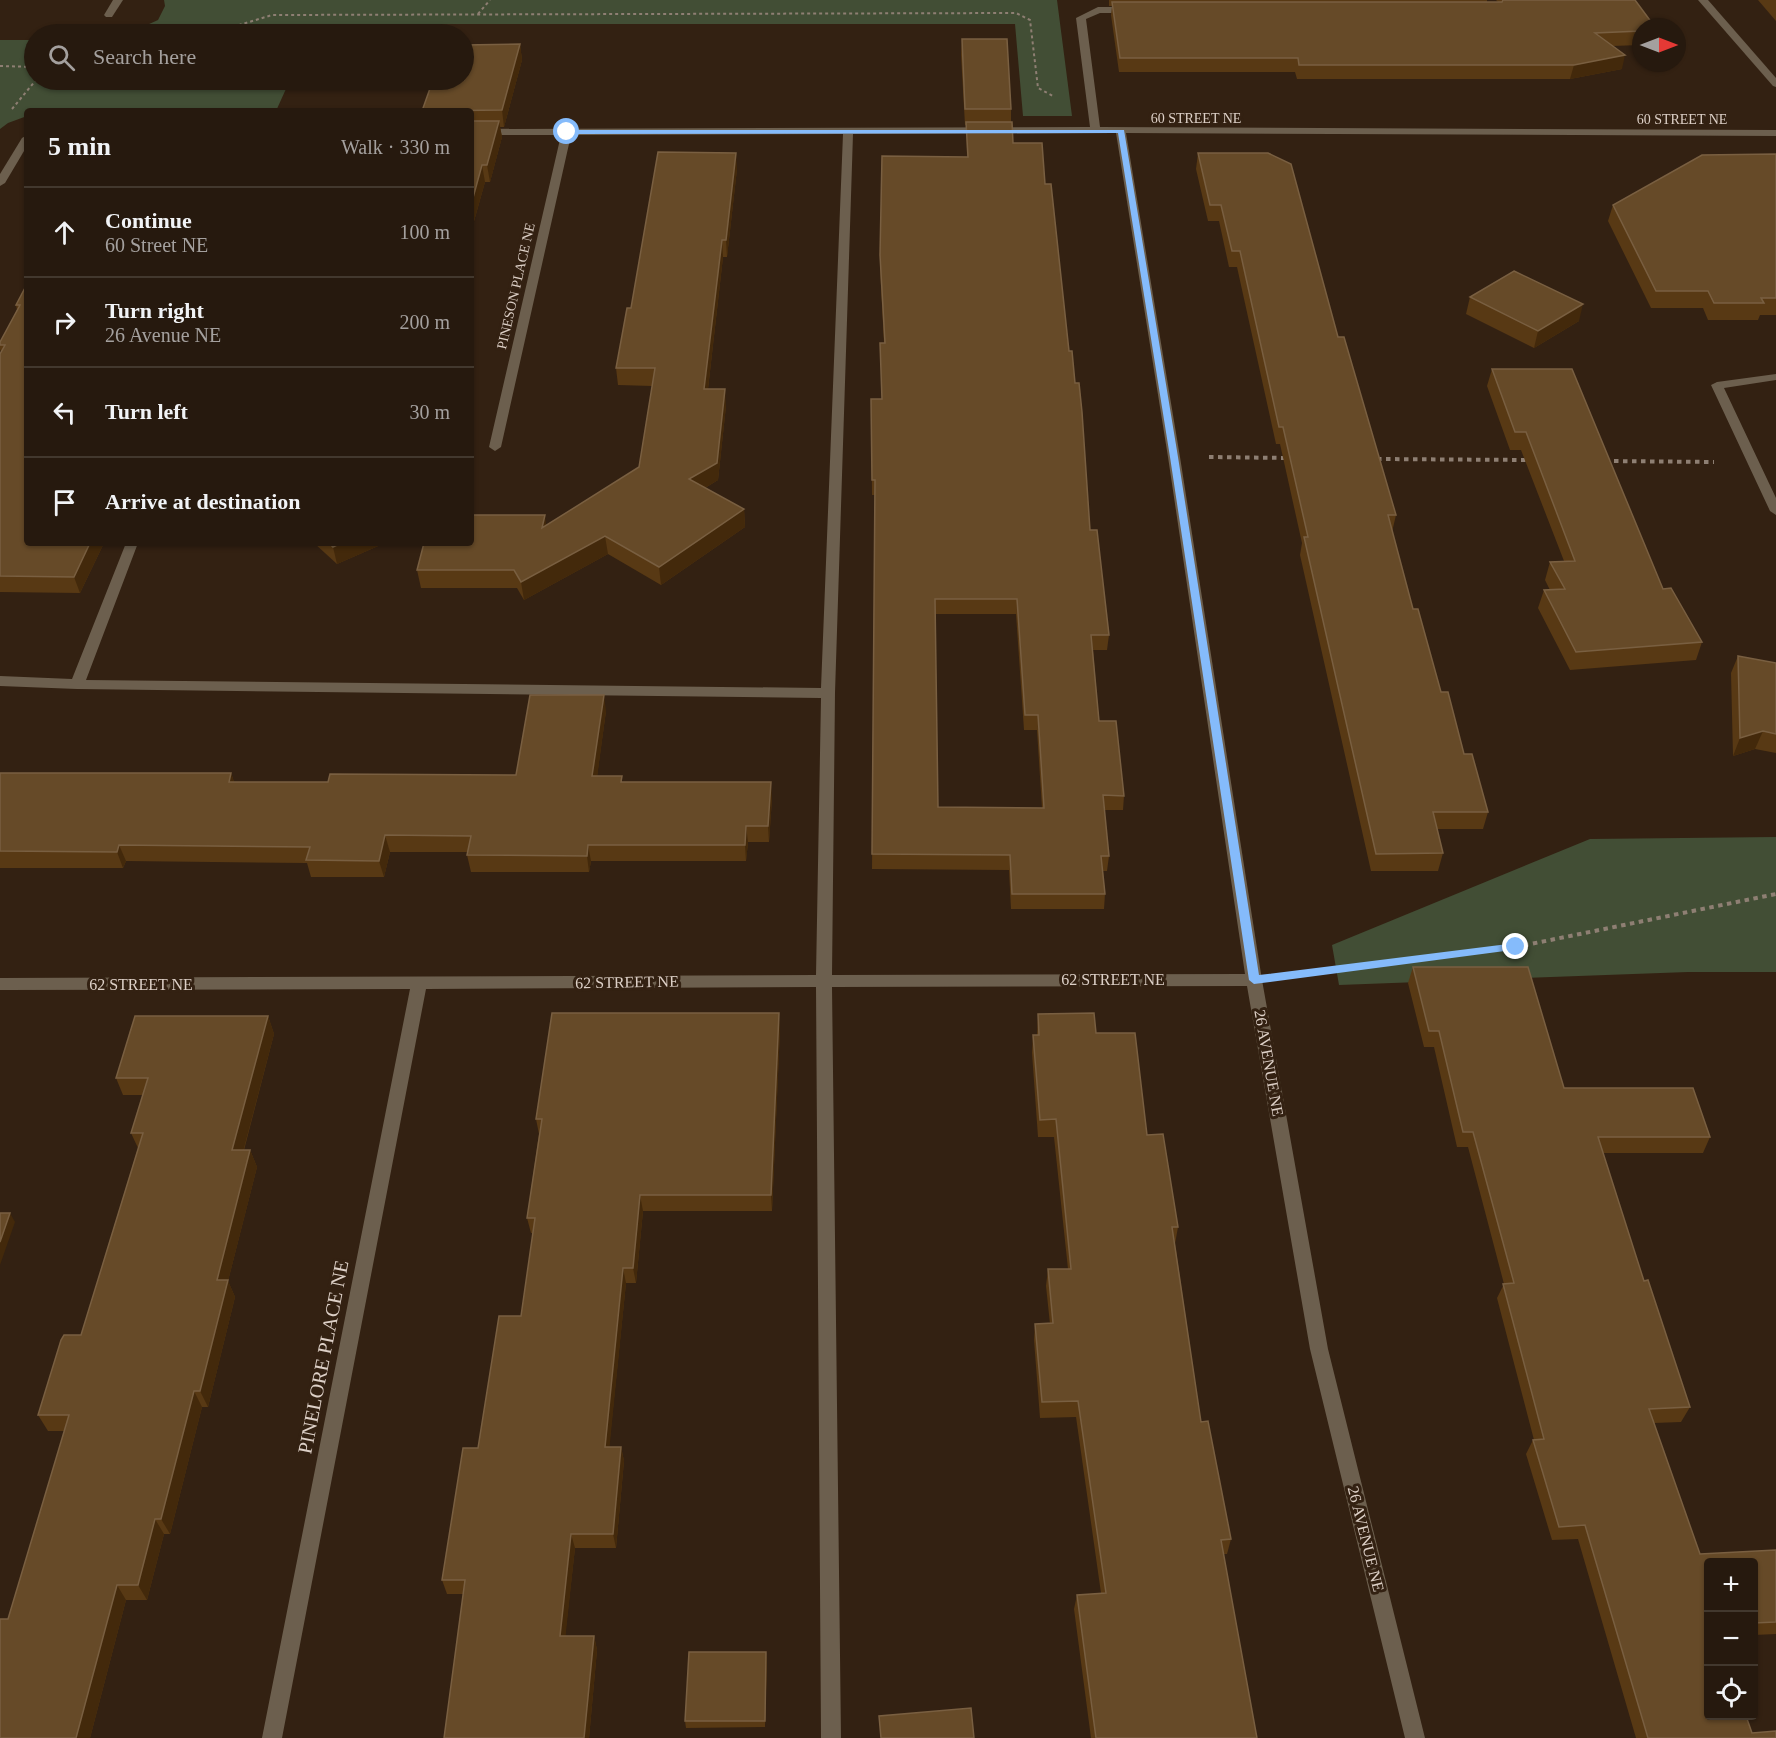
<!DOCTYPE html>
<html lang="en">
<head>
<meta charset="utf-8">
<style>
	:root { --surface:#26190e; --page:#2e2217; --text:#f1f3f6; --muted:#a4a09e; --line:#42382e }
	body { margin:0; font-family:Georgia,serif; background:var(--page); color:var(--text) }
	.controls { position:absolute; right:18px; bottom:18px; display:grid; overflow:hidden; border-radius:6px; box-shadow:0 2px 4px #0004 }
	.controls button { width:54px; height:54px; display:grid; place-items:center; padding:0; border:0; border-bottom:2px solid var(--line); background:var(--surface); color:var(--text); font:30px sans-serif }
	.compass { position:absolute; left:1632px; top:18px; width:54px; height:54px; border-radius:50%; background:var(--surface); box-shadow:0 2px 4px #0004; rotate:90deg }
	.stop { position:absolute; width:18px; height:18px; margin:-14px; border:4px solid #85bbfb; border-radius:50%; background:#fff }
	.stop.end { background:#85bbfb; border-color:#fff; box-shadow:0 2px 6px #0008 }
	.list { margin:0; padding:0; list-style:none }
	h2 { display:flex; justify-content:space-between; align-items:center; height:78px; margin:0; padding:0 24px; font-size:26px }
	h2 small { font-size:20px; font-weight:400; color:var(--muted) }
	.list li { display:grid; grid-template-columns:39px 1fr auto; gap:18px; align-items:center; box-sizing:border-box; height:90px; padding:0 24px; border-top:2px solid var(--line) }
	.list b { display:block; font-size:22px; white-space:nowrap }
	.list p { margin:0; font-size:20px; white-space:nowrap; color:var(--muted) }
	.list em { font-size:20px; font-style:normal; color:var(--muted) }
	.icon { flex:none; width:33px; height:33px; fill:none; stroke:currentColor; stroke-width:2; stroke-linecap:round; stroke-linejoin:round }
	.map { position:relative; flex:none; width:1776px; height:1738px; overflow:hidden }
	.search { position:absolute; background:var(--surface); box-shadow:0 2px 4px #0004; left:24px; top:24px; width:450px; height:66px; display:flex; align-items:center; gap:15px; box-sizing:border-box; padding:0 21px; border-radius:33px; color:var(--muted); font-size:22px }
	.panel { position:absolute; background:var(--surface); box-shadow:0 2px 4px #0004; left:24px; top:108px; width:450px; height:438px; border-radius:6px }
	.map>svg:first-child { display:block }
	.green { fill:#424e35 }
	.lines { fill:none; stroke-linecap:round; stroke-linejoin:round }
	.path-far1 { stroke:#8e7f73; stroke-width:2; stroke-dasharray:3 3; stroke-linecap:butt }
	.path { stroke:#8e7f73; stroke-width:4; stroke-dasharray:4.5 4.5; stroke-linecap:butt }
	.minor { fill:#6c5f4e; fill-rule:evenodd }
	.wall { fill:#583914; fill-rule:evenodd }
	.shaded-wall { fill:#43290b }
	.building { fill:#664a28; stroke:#795f41; stroke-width:1.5; fill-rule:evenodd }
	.route { fill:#85bbfb }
	.labels { text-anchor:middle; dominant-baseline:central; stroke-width:6; stroke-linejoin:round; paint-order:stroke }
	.far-street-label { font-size:14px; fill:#ddd0c7; stroke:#332112 }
	.street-label { font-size:16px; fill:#ddd0c7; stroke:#332112 }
	.near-street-label { font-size:20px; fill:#ddd0c7; stroke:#332112 }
</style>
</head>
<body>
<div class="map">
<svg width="1776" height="1738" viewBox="0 0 1776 1738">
	<rect width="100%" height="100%" fill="#332112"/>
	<g class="green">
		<path d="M164,0h893l15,116h-49l-8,-92h-700l-5,10h-183l31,-14 7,-14z"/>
		<path d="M0,40h34v40h256l-14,31h-173l-29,-3 -47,3v5l-19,7 -8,6z"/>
		<path d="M1776,837v135h-88l-349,13 -7,-40 258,-106z"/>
	</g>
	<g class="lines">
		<g class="path-far1">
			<path d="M478,14l12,-14"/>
			<path d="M73,34l9,-4"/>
			<path d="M210,34l62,-19 744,-2 14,7 8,68 15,8"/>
			<path d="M0,66l34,1"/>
			<path d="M12,109l24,-29"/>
		</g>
		<g class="path">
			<path d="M1209,457l79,1"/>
			<path d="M1377,459l151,1"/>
			<path d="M1605,461l109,1"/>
			<path d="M1292,975l224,-28 260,-53"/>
		</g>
		<g class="minor">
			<path d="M113,0h10l-11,17h-6l-2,-2z"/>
			<path d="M1698,0h10l68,78v9l-3,-1z"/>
			<path d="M1098,7h33l5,3 -5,3h-31l-14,6 14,108 676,3v6l-650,-3 54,324 82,523 66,369 97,389h-20l-95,-389 -63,-363 -415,1 9,751h-20l-5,-751 -390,2 -144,749h-20l148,-749 -410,1v-12l816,-3 5,-277 -744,-9 -77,-3v-10l72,3 54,-136h12l-52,137 735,8 22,-554 -272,1 -70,312 -6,4 -6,-4 72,-312h-90v-6l619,-2 -14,-109zM1116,133l52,324 77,517 -413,1 3,-282 18,-559z"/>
			<path d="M27,135v11l-22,37 -5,3v-12l22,-36z"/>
			<path d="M1776,374v6l-52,8 52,110v17l-6,-4 -59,-126 6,-3z"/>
		</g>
	</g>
	<g class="wall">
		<path d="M1109,0h378v2h11l-2,-2h139l6,27v18l-29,1 10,23 -52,10h-273l-2,-7h-176l-8,-57 1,-9h-3z"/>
		<path d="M1758,0h18v21z"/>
		<path d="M962,39l49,70v13l2,21 32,41 24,167 6,32 15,147 19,105 -2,15h-14l6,71 25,75 -1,14h-19l5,46 -2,15h-4l2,23 -1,15h-93l-2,-39 -137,-1 3,-374h-3l-1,-96h11l-2,-56h4l-4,-74 2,-113 85,1 -1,-32h-1l-4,-70zM935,614h81l8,116h13l5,78 -104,-1z"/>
		<path d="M520,44l2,16 -18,67h-4l2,10 -12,45h-5l-14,50v-121z"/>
		<path d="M1198,153l140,184 58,178 -4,17 21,77 28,83 23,62 24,58 -5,17h-46l6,24 -5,18h-67l-71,-316 2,-12 -22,-99h-4l-39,-177h-8l-10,-46h-11l-12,-52z"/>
		<path d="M1776,154v161h-16l-2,5h-50l-5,-12h-52l-43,-87 5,-16z"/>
		<path d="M737,169l-10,88h-4l-15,132 18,17 -8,74 -13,8 39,21 1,18 -84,58 -53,-31 -84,46 -7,-12h-96l-4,-18 129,-45 93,-58 13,-81 -34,-1 -2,-17 15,-60z"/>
		<path d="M27,284v259h77l-24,50 -80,-1v-238l1,-2 -1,-3v-7l17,-32 -1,-5z"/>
		<path d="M1470,297l109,24 -45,27 -68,-34z"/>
		<path d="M1492,369l171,220 39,53 -6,18 -126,10 -32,-62 6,-18h6l-5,-10 5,-18 14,-1 -43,-111h-11l-23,-64z"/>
		<path d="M314,543h71l-48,21z"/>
		<path d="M1738,656l38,7v90l-21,-4 -22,7 -2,-83z"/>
		<path d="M606,711l-9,65 26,6 149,16 -3,44h-21l-2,19h-155l-2,11h-118l-4,-17 1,-3h-78l-6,25h-73l-4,-14 -181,-2 -3,7h-123v-95h231l3,9h94l188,-7z"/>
		<path d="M1413,967l151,121 146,49 -7,16h-100l41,128 46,126 -9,15 -27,1 46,131 76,-4v84l-22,1v-72h-46v153l44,17 24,5h-140l-58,-199 -26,1 -26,-86 7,-14h1l-37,-142 7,-14 -36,-137h-11l-23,-100h-10l-16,-64z"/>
		<path d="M1038,1014l58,19 51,102 31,92 -3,17 26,178 30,117 -4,15h-4l34,184h-166l-17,-129 3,-14 24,-2 -25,-176 -36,1 -6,-78 1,-16h15l-4,-38 2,-17h20l-14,-132h-16l-6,-84 1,-18h4z"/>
		<path d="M268,1016l6,18 -30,116h6l7,17 -29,114 7,16 -27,110h-6l-32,127h-6l-17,66h-21l-36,138h-90l65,-307h-17l-10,-16 43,-80 57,-187 -7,-15 12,-38h-20l-7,-17z"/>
		<path d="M780,1029l-8,182h-129l-7,72h-10l-17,164h12l3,14 -8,87h-41l-10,88h29l3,14 -8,88h-145l19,-144h-16l-5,-14 36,-132 43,-132 12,-83h-2l-4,-15 12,-84 -3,-15z"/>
		<path d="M767,1659l-2,68 -79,1 -1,-7z"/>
	</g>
	<g class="shaded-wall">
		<path d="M520,44l2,16 -18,67 -2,-17z"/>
		<path d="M1625,55l-3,14 -52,10 4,-14z"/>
		<path d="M499,121l3,16 -12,45 -3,-17z"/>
		<path d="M736,153l1,16 -10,88 -1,-17z"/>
		<path d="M482,165l3,17 -14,50v-27z"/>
		<path d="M722,240l1,17 -17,149 -2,-17z"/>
		<path d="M1583,304l-4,17 -45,27 4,-17z"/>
		<path d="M725,389l1,17 -8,74 -28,17 -1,-18z"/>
		<path d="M744,509l1,18 -84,58 -2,-18z"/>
		<path d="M545,515l2,18 -5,-5z"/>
		<path d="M605,536l3,18 -84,46 -3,-18z"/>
		<path d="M90,543h14l-24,50 -6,-16z"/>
		<path d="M341,543h44l-48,21 -4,-17z"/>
		<path d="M604,695l2,16 -11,82 -3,-17z"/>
		<path d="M1763,731l-8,18 -22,7 7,-18z"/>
		<path d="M231,773l6,17 -8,-8z"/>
		<path d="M771,782l1,16 -3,44 -1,-16z"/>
		<path d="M746,826l2,16 -2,19 -1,-16z"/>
		<path d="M385,835l5,17 -6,25 -5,-16z"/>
		<path d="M119,845l7,16 -3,7 -6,-16z"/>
		<path d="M588,845l3,16 -2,11 -2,-16z"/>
		<path d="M779,1013l1,16 -8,182 -1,-16z"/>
		<path d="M268,1016l6,18 -35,133 -7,-17z"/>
		<path d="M250,1150l7,17 -29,114 7,16 -27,110 -8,-16 17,-111z"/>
		<path d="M640,1195l3,16 -7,72 -3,-15z"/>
		<path d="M10,1213l5,9 -15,43v-23z"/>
		<path d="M623,1268l3,15 -18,179 -3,-15z"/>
		<path d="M194,1391l8,16 -32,127 -9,-15z"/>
		<path d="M621,1447l3,14 -8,87 -3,-14z"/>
		<path d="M155,1519l9,15 -17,66 -9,-15z"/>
		<path d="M571,1534l4,14 -11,102 -4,-14z"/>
		<path d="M117,1585l9,15 -36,138h-14z"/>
		<path d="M594,1636l3,14 -8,88h-5z"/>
		<path d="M766,1652l1,7 -2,68v-6z"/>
	</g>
	<g class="building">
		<path d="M1503,0h132l20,27h-14v4l-46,2 30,22 -51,10h-275l-1,-7h-178l-8,-56h390z"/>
		<path d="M962,39h45l4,70h-46z"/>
		<path d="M520,44l-18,66 -80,1 11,-31h31v-35z"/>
		<path d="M471,121h28l-12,44h-5l-11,40z"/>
		<path d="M966,122h46l1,21h29l3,41h6l18,167h3l3,32h4l3,29 8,118h7l12,105h-18l8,86h17l8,75 -21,-1 6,61h-8l4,38h-93l-2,-39 -138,-1 3,-374h-3l-1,-81h11l-2,-56h5l-5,-88 2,-99 86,1zM935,599h82l8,116h13l6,93 -106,-1z"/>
		<path d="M658,152l78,1 -10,87h-4l-18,149h21l-8,74 -28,16 55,30 -85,58 -54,-31 -84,46 -7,-12h-97l7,-27h47v-28h74l-3,13 97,-61 16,-99h-39l11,-60h4z"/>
		<path d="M1198,153h70l23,11 47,173h6l52,178h-8l25,94h5l23,83h7l16,62h8l16,58h-55l10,41 -67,1 -72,-317h4l-25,-110h-4l-39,-176h-8l-11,-46h-11z"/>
		<path d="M1776,154v144h-15l3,5h-50l-6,-12h-52l-43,-86 89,-50z"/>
		<path d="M1514,271l69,33 -45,27 -68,-34z"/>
		<path d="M27,284v259h63l-16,34 -74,-1v-222l5,-9h-5v-3l20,-37h-4z"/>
		<path d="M1492,369h80l91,220 8,-1 31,54 -126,10 -32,-62 21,-1 -15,-27 25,-1 -49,-129h-11z"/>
		<path d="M329,543h12l-8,4z"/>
		<path d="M1738,656l38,7v71l-13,-3 -23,7z"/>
		<path d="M530,695h74l-12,81h30l-1,6h150l-3,44h-22l-1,19h-157l-1,11 -120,-1 4,-19 -86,-1 -6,26 -73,-1 4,-13 -191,-2 -2,7 -117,-1v-78h231l-2,9h99l2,-8 186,1z"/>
		<path d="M1413,967h115l36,121h129l17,49h-112l46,144 4,-1 42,127 -41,2 51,145 76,-4v72l-22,1v-60h-46v153h38l6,17 24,-2v7h-128l-63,-213 -26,2 -26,-87 11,-1 -41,-155 11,-1 -41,-151h-10l-24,-101h-10z"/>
		<path d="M552,1013h227l-8,182h-131l-7,73h-10l-18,179h16l-8,87h-42l-11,102h34l-10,102h-140l21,-158h-23l21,-132h15l21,-132h22l14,-98h-8l15,-99h-6z"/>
		<path d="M1094,1013l2,20h39l12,102 16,-1 15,93h-6l29,195 7,-1 23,118 -10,1 36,198h-161l-19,-143 29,-2 -28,-192 -36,1 -7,-78 18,-1 -5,-54h23l-15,-150 -16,1 -7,-85h6l-1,-21z"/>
		<path d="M135,1016h133l-36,134h18l-33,130h11l-28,111h-6l-33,128h-6l-17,66h-21l-41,153h-76v-119h8l61,-204h-31l23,-75 3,-5h17l62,-202h-12l17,-55h-32z"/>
		<path d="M0,1213h10l-10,29z"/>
		<path d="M689,1652h77l-1,69h-80z"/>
		<path d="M971,1708l3,30h-93l-2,-22z"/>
	</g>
	<path class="route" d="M1124,130l54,327 81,518 257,-32 5,4 -1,2 -266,35 -5,-4 -79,-523 -52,-324 -551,1 -4,-2 4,-2z"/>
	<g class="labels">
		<g class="far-street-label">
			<text x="1196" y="118">60 STREET NE</text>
			<text x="1682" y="119">60 STREET NE</text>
			<text transform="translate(516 286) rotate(-77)">PINESON PLACE NE</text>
		</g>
		<g class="street-label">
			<text x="1113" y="979">62 STREET NE</text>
			<text transform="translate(627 982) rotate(-1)">62 STREET NE</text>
			<text x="141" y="984">62 STREET NE</text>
			<text transform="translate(1269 1063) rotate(80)">26 AVENUE NE</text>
			<text transform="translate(1366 1539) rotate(76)">26 AVENUE NE</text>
		</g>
		<g class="near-street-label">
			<text transform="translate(323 1357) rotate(-79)">PINELORE PLACE NE</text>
		</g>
	</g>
</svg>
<div class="controls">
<button>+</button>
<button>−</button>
<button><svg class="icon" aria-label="locate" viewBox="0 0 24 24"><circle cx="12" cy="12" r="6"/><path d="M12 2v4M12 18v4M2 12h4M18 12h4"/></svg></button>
</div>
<svg class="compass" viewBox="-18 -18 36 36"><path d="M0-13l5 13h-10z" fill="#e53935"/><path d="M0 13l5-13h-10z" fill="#a4a09e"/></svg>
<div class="stop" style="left:567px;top:132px"></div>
<div class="stop end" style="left:1516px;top:947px"></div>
<div class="search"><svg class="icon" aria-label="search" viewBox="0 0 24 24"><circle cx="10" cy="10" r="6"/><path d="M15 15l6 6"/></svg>Search here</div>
<section class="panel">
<h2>5 min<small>Walk · 330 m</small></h2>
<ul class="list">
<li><svg class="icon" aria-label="ahead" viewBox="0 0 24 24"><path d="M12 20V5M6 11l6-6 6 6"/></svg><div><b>Continue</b><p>60 Street NE</p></div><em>100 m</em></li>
<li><svg class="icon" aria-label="right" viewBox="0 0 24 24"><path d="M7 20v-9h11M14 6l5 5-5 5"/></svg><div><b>Turn right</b><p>26 Avenue NE</p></div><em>200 m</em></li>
<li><svg class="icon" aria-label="left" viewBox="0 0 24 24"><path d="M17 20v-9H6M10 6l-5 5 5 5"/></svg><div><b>Turn left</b></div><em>30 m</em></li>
<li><svg class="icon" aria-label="arrive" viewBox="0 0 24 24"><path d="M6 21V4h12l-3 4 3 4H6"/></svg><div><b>Arrive at destination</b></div></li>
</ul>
</section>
</div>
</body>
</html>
